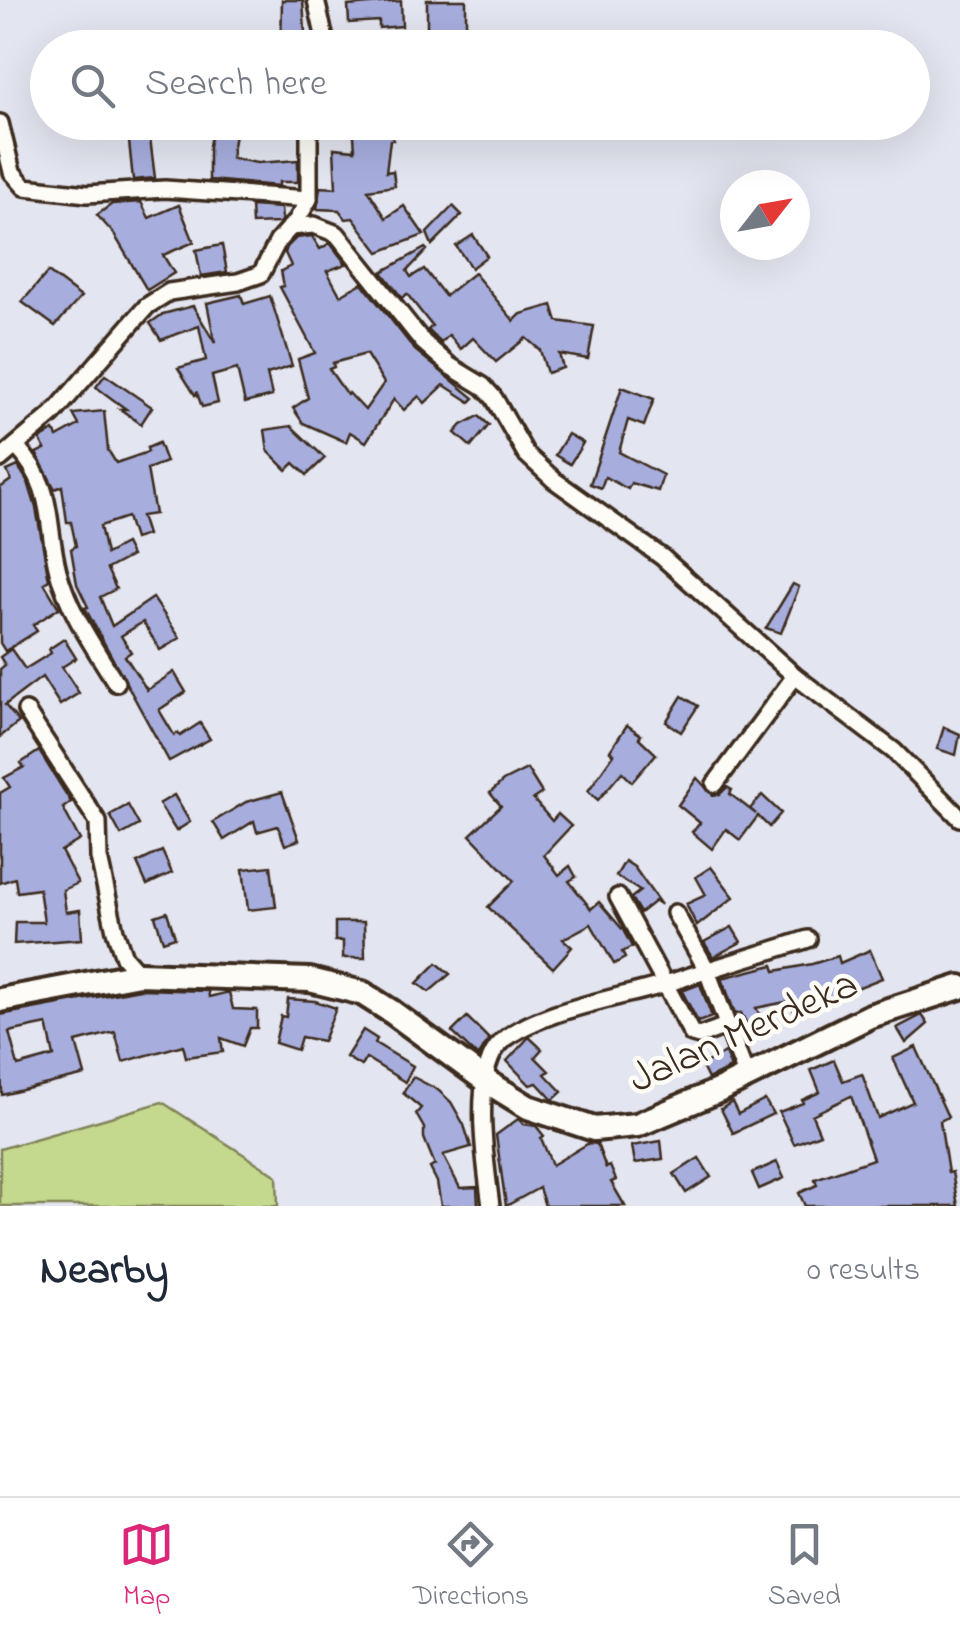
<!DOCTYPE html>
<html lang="en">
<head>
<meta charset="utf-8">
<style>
	:root { --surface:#fff; --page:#f6f6f7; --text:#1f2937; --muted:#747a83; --line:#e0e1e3; --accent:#db2777 }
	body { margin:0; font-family:"Indie Flower",sans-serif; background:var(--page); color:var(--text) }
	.compass { position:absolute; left:720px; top:170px; width:90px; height:90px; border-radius:50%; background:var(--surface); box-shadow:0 10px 40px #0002; rotate:59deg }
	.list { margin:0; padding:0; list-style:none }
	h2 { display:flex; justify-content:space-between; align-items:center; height:130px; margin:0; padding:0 40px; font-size:42px }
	h2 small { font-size:32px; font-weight:400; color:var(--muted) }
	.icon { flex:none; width:55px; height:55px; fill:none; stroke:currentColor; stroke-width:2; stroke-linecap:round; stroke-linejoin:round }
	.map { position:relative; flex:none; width:960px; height:1206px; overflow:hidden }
	.search { position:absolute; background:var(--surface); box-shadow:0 10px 40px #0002; left:30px; right:30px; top:30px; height:110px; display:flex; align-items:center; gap:25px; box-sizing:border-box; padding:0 35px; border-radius:55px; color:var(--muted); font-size:38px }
	.sheet { height:290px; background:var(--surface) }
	nav { display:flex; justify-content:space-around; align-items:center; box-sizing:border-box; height:140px; border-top:2px solid var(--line); background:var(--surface); font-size:28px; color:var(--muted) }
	nav a { display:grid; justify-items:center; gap:5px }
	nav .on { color:var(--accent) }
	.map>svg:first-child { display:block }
	.green { fill:#c4d98e; stroke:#808256; stroke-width:2.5 }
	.building { fill:#a7aede; stroke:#3b2a1e; stroke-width:2.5; fill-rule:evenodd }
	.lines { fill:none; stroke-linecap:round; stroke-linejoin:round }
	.street-casing { stroke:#3b2a1e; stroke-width:22 }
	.secondary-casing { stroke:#3b2a1e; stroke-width:30 }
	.street { stroke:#fdfcf7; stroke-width:15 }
	.secondary { stroke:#fdfcf7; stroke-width:22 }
	.labels { text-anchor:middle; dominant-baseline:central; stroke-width:9; stroke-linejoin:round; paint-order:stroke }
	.street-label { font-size:42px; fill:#3b2a1e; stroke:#fdfcf7 }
</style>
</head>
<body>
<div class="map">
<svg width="960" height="1206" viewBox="0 0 960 1206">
	<rect width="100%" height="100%" fill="#e3e5f0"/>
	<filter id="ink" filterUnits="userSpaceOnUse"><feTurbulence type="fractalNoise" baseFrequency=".01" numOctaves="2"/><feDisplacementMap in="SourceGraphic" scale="20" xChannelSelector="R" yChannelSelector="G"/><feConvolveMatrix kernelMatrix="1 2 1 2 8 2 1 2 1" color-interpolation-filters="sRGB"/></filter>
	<g filter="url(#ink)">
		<path class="green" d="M162,1102l115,74 1,30h-278v-57z"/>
		<g class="building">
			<path d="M282,0h21l3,48h-25z"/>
			<rect x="427" y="0" width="39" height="29"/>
			<path d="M401,1l1,25 -23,2v-7l-30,2 -1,-17z"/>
			<path d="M127,122h21l7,56 -22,2z"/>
			<path d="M353,122h39l1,18h-3l-4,32 7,-1 2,15 -27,4 18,28 18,-12 20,29 -45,17 -26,-34 -7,1 -7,-9 -22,-1 3,-22 16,1 -2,-40 21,2z"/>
			<path d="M213,124l23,4 -5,30 26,5 41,-3v22h-19v4l-70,-6v-34z"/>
			<path d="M141,202l8,16 30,-13 15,37 -31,13 11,18 -27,17 -33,-56 -17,-19 15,-11z"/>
			<path d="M251,206l30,2 1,12 -3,3 -27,1z"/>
			<path d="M453,206l9,9 -30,30 -5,-12z"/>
			<path d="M473,235l14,21 -16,12 -15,-22z"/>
			<path d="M312,236l8,13 10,-6 16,21 -19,7 13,24 22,-12 53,67 59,48 -4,4 -26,-17 -19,18 -6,-7 -15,14 -10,-11 -28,43 -16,-10 -4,10 -43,-19 -10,-15 15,-10 -10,-39 17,-6 -35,-66 4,-1 -3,-15 10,-5 -6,-13 2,-6 9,-9zM366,354l18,29 -19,27 -16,-17 -2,2 -18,-26 5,-2 -1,-4z"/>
			<path d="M222,245l5,27 -26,4 -5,-26z"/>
			<path d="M425,248l2,2 -20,21 4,6 13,-8 21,27 29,-23 40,48 7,-7 31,-9 5,16 37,5 -6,33 -29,-5 4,14 -16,5 -7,-23 -14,-12 -30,24 -23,-24 -12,11 -12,-14 -8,8 -13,-13 4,-4 -25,-32 -5,4 -20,-26z"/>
			<path d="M48,272l33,25 -26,29 -33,-24z"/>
			<path d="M241,295l3,9 26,-8 22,70 -25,8 5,22 -27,7 -8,-34 -25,7 6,27 -16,4 -5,-14 -2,2 -17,-27 28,-8 -7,-34 -38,14 -11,-17 13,-9 30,-8 22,37 -8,-40z"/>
			<path d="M105,375l47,32 -11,17 -21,-15h6l-30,-22z"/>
			<path d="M622,387l32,12 -10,27 -16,-6 -9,32 44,23 -5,16 -27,-8 -3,6 -23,-12 -4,11 -11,-4z"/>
			<path d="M104,411l4,39 8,13 32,-11 -1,-4 12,-5 7,19 -19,7 8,45 -14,2 6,19 -13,4 -7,-22 -27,9 6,28 19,-10 6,12 -24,13 9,20 -16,8 12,29 41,-28 27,40 -20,12 -17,-28 -22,14 10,16 -6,4 22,34 27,-18 12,20 -27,18 15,25 4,-2 2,3 20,-13 10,16 -41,22 -84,-153 3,-1 -11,-23 -6,-35 5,-3 -5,-24h-4l-5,-36 -7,3 -19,-36 9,-4 -5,-9 3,-3 11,-6 3,6 22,-12 -6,-11z"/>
			<path d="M479,416l10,9 -18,22 -16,-14 7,-8z"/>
			<path d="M291,426l34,32 -18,17 -13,-12 -7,7 -19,-19 -3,-21z"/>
			<path d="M568,434l15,9 -13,21 -15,-9z"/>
			<path d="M18,466l10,16 8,26 13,72 -5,3 15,25 -26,17 4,6 -32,20 -5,-8v-155l11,-8 -4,-9z"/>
			<path d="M793,584l6,3 -18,46 -15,-5z"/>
			<path d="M64,639l12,19 -14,9 17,26 -19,12 -18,-28 -37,28 14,17 -19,15v-68l5,-4 -5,-8 11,-8 14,20 26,-16 -2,-4z"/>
			<path d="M682,696l16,10 -17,26 -15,-10z"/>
			<path d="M627,725l14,10 -2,3 17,16 -24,28 -10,-10 -24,28 -10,-9 26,-37 -4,-3z"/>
			<path d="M944,727l16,7 -4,21 -19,-6z"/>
			<path d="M39,751l32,51 -8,6 17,32 -19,11 17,32 -15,7 3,22 14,-2 2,29 -68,5 1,-22h29l-5,-33 -22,3 -2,-14 -15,5v-90l10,-6 -6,-9 20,-11 -3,-4z"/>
			<path d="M527,769l15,24 -9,6 19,22 6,-7 13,12 -27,29 15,20 11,-9 6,11 -7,4 22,28 8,-7 24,28 9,17 -10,5 3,6 -11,6 -23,-40 -28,15 9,8 -19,21 -65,-61 26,-26 -44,-46 31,-29 -11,-13 13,-12z"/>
			<path d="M697,778l16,17 7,-1 7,-7 5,3 -2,4 26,20 -6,-5 12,-14 19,18 -12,14 -11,-11 -18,24 -14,-11 -14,20 -20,-17 8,-9 -22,-18z"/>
			<path d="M282,792l17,48 -14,5 -7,-19 -21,6 -3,-11 -30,19 -11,-18 33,-20z"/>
			<path d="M174,795l16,27 -14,9 -17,-27z"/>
			<path d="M128,805l11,20 -18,10 -11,-20z"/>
			<path d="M162,851l10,22 -25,12 -10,-22z"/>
			<path d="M625,861l9,6 27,38 -6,-4 -15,12 -9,-15 9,-7 -24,-15z"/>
			<path d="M271,866l5,41 -28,3 -5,-41z"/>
			<path d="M711,867l23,30 -37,29 -11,-22 20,-9 -10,-18z"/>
			<path d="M167,912l8,25 -12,4 -8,-25z"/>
			<path d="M335,922h29l1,36h-22v-17h-8z"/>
			<path d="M732,927l9,15 -28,15 -9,-15z"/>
			<path d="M870,950l12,28 -33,13v2l-28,9 1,2 -28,8 -3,-11 -35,7 9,16 -14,8 -10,-19 -6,1 -13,-36 51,-13 2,6 37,-7 26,-8 2,7z"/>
			<path d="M437,963l13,11 -21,18 -12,-9z"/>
			<path d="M700,984l12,33 -14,5 -16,-31z"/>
			<path d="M140,989l68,2 1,6 20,-5 4,17 24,1v18h-7l-7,18 -22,-8 2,14 -37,5 -3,-12 -60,17 -8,-30 -39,10 9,33 -83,20 -2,-80zM47,1024l7,32 -36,10 -9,-34z"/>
			<path d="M288,999l27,2 21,7 -13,33 -22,-4 -4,13 -22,-7 6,-27 5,1z"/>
			<path d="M922,1015l6,9 -22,19 -9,-15z"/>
			<path d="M467,1017l22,22 -11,18 -26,-25z"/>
			<path d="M363,1030l14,9 -2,4 38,23 -8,16 -39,-24 -5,8 -15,-9z"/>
			<path d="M529,1037l13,12 -7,8 14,14 -4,3 17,18 -9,8 -16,-17 -7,2 -23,-24z"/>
			<path d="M916,1047l32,70 -8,4 8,52 4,-1 6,34h-153l-6,-13 18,-8 -2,-6 58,-20 -22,-63 -39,19 8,19 -26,10 -15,-32 24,-9 -1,-3 18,-8 -9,-22 23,-10 9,21 19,-7 16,44 35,-16 -20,-44z"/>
			<path d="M725,1053l6,15 -23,11 -7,-14z"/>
			<path d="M413,1077l25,13 13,12 13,23 7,22 -28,8 17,33 17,-1 1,19h-37l-4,-24 -7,-14 5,-3 -11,-27v-10l-8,-14 5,-6 -18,-15z"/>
			<path d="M765,1100l8,14 -40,19 -12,-24 11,-7 6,12z"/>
			<path d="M518,1119l6,5 12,2 8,10 -3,2 11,27 37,-22 8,1 9,24 4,-2 6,14 -5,2 14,24h-80l-6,-18 -33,18 -10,-71z"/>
			<path d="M661,1141l2,18 -28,4 -3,-17z"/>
			<path d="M699,1158l12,19 -25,16 -12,-19z"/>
			<path d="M777,1162l7,16 -25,11 -7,-16z"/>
		</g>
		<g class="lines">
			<g class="street-casing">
				<g id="street">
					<path d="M316,0l11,48"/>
					<path d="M0,123l12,49 13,15 62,7 78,-5 144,10"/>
					<path d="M290,227l24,-2 23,9 86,108 27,24 33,20 11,12 32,56 28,26 108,77 133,119 99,75 66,67"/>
					<path d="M16,446c40,43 29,74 42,125 11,41 36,76 58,112"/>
					<path d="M0,459l53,-45 94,-108 22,-14 69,-10 23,-8 17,-33 19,-21 12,-21v-77"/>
					<path d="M26,711l72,111 1,36 16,73 9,26 15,17"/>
					<path d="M715,784l80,-108"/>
					<path d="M618,897l74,137 7,2 27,-10"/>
					<path d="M675,913l31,55 40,107"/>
					<path d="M491,1206c-5,-39 -19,-127 6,-159 28,-35 129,-50 172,-64 46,-16 93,-29 139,-44"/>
				</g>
			</g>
			<g class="secondary-casing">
				<path id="secondary" d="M0,1000l139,-26 171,6 52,13 30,19 94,69 42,26 66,22 43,-4 83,-35 150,-74 90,-29"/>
			</g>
			<use href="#street" class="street"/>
			<use href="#secondary" class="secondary"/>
		</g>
	</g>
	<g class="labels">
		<g class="street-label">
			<text transform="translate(744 1033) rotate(-24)">Jalan Merdeka</text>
		</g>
	</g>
</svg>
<svg class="compass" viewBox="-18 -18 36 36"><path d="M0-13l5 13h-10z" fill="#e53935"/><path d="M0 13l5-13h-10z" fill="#747a83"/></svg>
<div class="search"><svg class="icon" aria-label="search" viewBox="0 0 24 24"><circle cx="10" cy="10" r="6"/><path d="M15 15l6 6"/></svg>Search here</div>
</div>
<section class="sheet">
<h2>Nearby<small>0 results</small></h2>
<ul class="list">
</ul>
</section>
<nav>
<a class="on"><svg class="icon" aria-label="map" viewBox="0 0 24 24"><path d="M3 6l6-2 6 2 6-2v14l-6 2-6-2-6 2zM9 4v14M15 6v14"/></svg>Map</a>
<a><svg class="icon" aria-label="directions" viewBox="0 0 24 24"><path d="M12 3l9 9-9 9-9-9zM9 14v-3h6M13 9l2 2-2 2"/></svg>Directions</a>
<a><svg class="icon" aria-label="saved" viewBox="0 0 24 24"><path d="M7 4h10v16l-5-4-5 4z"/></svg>Saved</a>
</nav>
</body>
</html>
